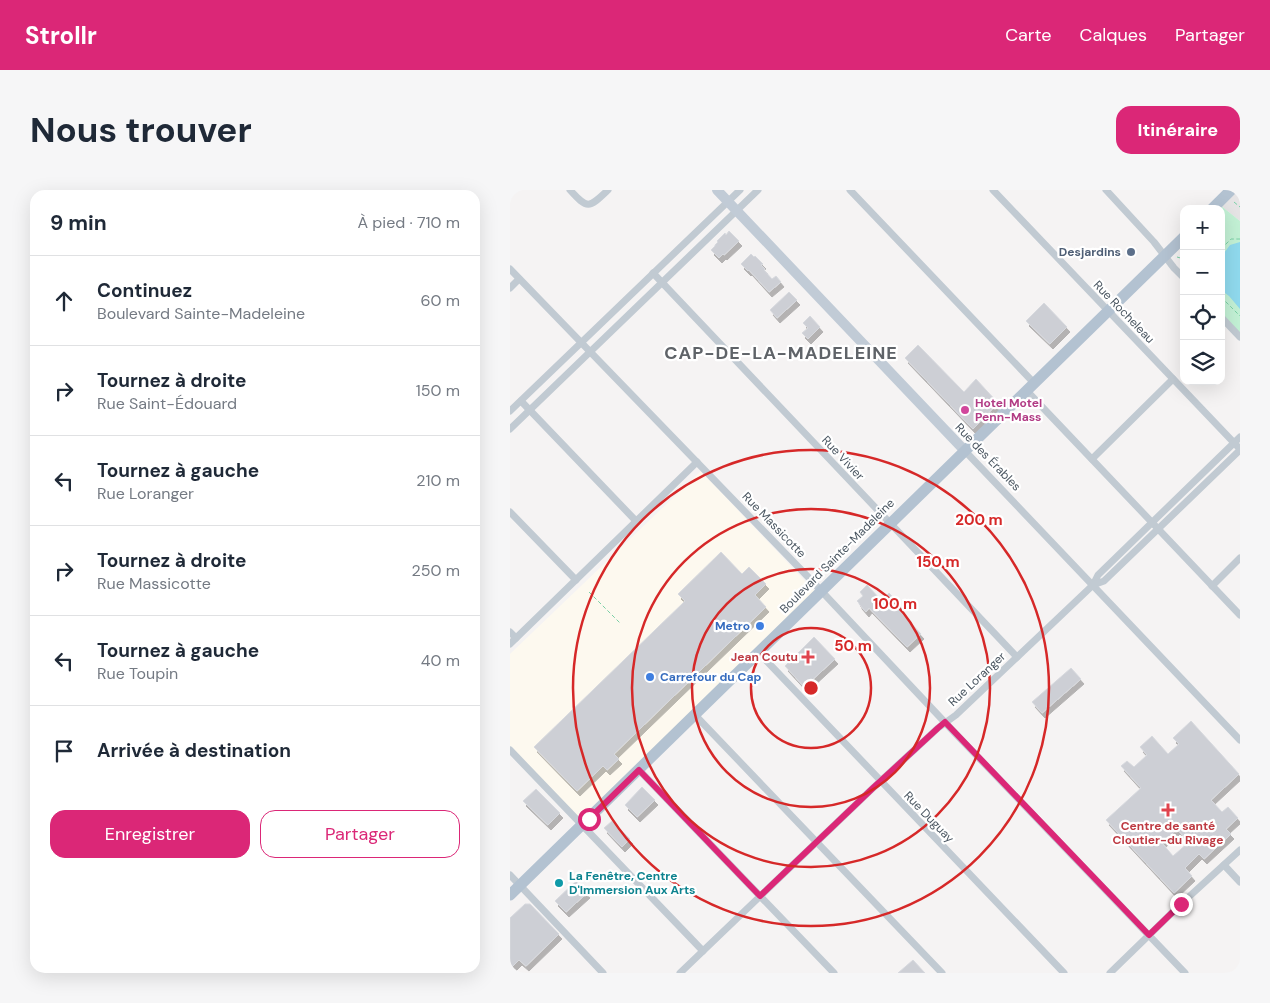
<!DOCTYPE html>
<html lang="fr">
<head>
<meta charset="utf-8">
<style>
	:root { --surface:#fff; --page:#f6f6f7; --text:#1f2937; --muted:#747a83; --line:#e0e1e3; --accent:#db2777 }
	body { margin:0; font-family:"DM Sans",sans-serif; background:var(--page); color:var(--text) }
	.controls { position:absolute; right:15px; top:15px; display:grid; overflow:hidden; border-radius:10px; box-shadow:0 5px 20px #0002 }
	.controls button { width:45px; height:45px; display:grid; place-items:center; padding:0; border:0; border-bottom:1px solid var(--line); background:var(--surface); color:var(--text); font:25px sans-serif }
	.stop { position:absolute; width:15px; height:15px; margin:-11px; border:4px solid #db2777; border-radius:50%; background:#fff }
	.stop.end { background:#db2777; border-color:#fff; box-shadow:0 1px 5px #0008 }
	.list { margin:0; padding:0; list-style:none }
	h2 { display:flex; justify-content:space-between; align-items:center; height:65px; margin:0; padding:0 20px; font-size:21px }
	h2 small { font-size:16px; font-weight:400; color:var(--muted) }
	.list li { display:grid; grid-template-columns:32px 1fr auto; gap:15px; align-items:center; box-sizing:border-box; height:90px; padding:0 20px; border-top:1px solid var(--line) }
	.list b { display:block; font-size:19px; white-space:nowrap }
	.list p { margin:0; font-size:16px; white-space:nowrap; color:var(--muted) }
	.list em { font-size:16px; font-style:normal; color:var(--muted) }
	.actions { display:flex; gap:10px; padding:15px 20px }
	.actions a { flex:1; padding:11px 0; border:1px solid var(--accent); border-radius:15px; text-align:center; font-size:18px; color:var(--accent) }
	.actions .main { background:var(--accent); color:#fff }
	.icon { flex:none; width:28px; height:28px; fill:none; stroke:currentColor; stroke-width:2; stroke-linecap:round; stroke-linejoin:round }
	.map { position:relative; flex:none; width:730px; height:783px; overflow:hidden; border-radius:15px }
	header { display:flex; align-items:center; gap:30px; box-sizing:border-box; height:70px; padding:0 25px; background:var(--accent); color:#fff }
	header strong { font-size:24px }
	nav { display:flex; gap:28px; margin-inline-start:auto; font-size:18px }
	.intro { display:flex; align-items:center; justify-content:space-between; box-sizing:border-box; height:120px; padding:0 30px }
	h1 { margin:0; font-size:35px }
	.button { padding:12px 22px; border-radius:15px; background:var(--accent); color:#fff; font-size:18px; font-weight:700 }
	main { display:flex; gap:30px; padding:0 30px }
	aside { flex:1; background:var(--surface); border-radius:15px; box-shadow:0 5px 20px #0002 }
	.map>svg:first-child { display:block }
	.commercial { fill:#fdf9ef }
	.education { fill:#e6e4e5 }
	.green { fill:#c3f1d5 }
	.water { fill:#90daee }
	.building { fill:#cdcfd5; stroke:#d7d9de; fill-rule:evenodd; filter:url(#shadow) }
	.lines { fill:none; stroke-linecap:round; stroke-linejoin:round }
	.path { stroke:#7ad0a6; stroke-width:1; stroke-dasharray:4 2.5; stroke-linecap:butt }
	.street { stroke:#c1cad2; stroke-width:7 }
	.secondary { stroke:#c1cbd6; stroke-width:10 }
	.primary { stroke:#b3c2d1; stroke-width:11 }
	.route { stroke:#db2777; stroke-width:6 }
	.ring { fill:none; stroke:#d62828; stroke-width:2.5 }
	.service-dot { fill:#5c6f8a; stroke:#fff; stroke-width:2 }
	.hotel-dot { fill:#d1479c; stroke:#fff; stroke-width:2 }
	.shop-dot { fill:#3f7fe0; stroke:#fff; stroke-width:2 }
	.health-dot { fill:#e0444e; stroke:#fff; stroke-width:2 }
	.culture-dot { fill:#0f9aa8; stroke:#fff; stroke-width:2 }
	.labels { text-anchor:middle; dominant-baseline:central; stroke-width:4.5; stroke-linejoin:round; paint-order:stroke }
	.service-label { font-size:12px; font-weight:bold; fill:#4e5e75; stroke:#fff; text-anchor:end }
	.street-label { font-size:12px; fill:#4a5661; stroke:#fff }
	.hotel-label { font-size:12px; font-weight:bold; fill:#b23c85; stroke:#fff; text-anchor:start }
	.shop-label { font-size:12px; font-weight:bold; fill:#366cbe; stroke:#fff; text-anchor:end }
	.health-label { font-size:12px; font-weight:bold; fill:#be3a42; stroke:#fff; text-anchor:end }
	.culture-label { font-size:12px; font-weight:bold; fill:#0d838f; stroke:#fff; text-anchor:start }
	.district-label { font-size:18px; font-weight:bold; letter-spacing:1px; fill:#5f6368; stroke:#fff }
	.centre { fill:#d62828; stroke:#fff; stroke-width:2.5 }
	.ring-label { font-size:15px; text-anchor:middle; font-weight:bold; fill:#d62828; stroke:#fff; stroke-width:4.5; stroke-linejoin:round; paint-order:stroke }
</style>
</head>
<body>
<header>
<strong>Strollr</strong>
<nav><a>Carte</a><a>Calques</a><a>Partager</a></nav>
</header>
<div class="intro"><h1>Nous trouver</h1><a class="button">Itinéraire</a></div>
<main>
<aside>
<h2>9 min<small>À pied · 710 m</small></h2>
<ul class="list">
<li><svg class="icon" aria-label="ahead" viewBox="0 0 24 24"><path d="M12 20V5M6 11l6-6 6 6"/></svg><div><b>Continuez</b><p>Boulevard Sainte-Madeleine</p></div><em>60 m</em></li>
<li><svg class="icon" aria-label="right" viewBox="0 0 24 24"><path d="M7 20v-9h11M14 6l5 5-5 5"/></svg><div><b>Tournez à droite</b><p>Rue Saint-Édouard</p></div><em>150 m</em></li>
<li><svg class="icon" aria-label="left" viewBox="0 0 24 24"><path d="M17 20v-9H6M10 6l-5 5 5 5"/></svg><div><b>Tournez à gauche</b><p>Rue Loranger</p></div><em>210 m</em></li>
<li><svg class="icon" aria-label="right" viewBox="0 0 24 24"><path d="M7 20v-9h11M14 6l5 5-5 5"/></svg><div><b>Tournez à droite</b><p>Rue Massicotte</p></div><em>250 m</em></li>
<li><svg class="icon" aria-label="left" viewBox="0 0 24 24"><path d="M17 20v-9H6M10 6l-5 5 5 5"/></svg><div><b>Tournez à gauche</b><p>Rue Toupin</p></div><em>40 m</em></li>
<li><svg class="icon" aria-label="arrive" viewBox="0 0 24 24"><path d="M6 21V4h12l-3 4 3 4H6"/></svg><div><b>Arrivée à destination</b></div></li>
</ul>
<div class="actions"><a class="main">Enregistrer</a><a>Partager</a></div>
</aside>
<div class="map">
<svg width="730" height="783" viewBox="0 0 730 783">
	<defs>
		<filter id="shadow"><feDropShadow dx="3" dy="5" stdDeviation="0" flood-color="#0004"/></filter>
	</defs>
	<rect width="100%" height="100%" fill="#f5f3f3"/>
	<path class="commercial" d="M191,281l118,125 -238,230 -71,-76v-96z"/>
	<path class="education" d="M725,0h5v31l-20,-16z"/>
	<path class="green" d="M710,15l20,16v115l-19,-21v-106h-5z"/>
	<path class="water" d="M730,52v67l-11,-13 -8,-6v-33l9,-12z"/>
	<g class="building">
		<path d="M219,41l10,10 -15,14 -1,-1 -4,4 -8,-8 4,-4v-1l3,-3 -1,-1 8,-8 1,2z"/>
		<path d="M241,64l3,3 1,-1 8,8 -2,1 4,4 -1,1 8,9 4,-3 5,6 -12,10 -20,-22 -1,1 -7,-7z"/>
		<path d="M279,102l8,8 -20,18 -7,-8z"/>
		<path d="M534,113l23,24 -17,17 -24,-23z"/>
		<path d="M300,126l10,11 -12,12 -6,-6 6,-5 -5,-5z"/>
		<path d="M408,155l46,47 12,-13 22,24 -25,26 -68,-71z"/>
		<path d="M211,362l21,22 7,-7 17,17 -11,11 11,12 -152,147 5,5 -12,11 -4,-4 -26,25 -43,-44 151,-146 -7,-7z"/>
		<path d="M357,395l15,16 7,-8 10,11 -3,3 25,27 -14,13 -38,-39 -3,4 -7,-8v-1l-2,-2 6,-5 -3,-4z"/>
		<path d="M304,447l21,22 -24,22 5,4 -9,5 -22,-24z"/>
		<path d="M561,478l10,11 -39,34 -10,-11z"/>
		<path d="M681,531l48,53 -28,26 11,12 6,-5 10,11 -12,11 5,5 -27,25 -5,-5 -14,14 7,8 -18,17 -68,-73 35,-32 -20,-22 6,-5 7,6 13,-12 -7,-8 12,-11 16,18 11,-10 -6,-6zM667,639l12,13 -16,14 -11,-13z"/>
		<path d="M132,597l13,13 -18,17 -12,-12z"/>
		<path d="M26,599l24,24 -12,12 -25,-24z"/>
		<path d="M102,631l18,18 -8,8 -18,-19z"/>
		<path d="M66,691l11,12 -21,19 -11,-11z"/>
		<path d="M15,714h5l29,30 -33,32 -7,-6 -9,9v-51z"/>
		<path d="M403,770l12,13h-27z"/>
	</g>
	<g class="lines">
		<g class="path">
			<path d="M724,12l6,5"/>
			<path d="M711,59l10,-10h9"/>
			<path d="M667,67l7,2"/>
			<path d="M711,107l19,19"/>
			<path d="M79,402l32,32"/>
		</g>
		<g class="street">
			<path d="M60,0c18,20 19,18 38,0"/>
			<path d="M340,0l184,193"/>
			<path d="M483,0l247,259"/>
			<path d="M596,0l48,52 20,26 10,10"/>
			<path d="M0,79l301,311 143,152 231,241"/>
			<path d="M143,83l364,384"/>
			<path d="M0,98l9,-9"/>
			<path d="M711,127l19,20"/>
			<path d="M517,201l213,224"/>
			<path d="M11,211l115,120"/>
			<path d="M0,221l230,-221"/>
			<path d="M0,239l248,-239"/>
			<path d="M455,261l275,289"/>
			<path d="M582,269l81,-80"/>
			<path d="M0,322l66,68"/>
			<path d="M583,395l5,-10 142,-138"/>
			<path d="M702,396l28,-28"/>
			<path d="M0,442l6,6"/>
			<path d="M0,454l187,-182"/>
			<path d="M249,463l305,320"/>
			<path d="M185,525l247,258"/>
			<path d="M0,560l193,201"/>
			<path d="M129,580l195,203"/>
			<path d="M714,675l16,17"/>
			<path d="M0,685l93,98"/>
			<path d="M170,783l193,-185 65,-60 18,-13 137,-130 11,-4 136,-131"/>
			<path d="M600,783l71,-69 59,-54"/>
		</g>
		<path class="secondary" d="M207,0l248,261"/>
		<g class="primary">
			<path d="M702,19l19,-19"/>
			<path d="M0,705l674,-658"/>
		</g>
	</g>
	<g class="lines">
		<path class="route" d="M79,629l50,-49 121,126 113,-108 65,-60 7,-6 204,213 32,-31"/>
	</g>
	<g class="ring">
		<circle cx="301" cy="498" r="60"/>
		<circle cx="301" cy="498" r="119"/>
		<circle cx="301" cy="498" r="179"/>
		<circle cx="301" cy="498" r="238"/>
	</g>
	<circle class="service-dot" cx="621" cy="62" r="5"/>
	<circle class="hotel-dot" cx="455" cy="220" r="5"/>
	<g class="shop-dot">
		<circle cx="250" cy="436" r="5"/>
		<circle cx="140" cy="487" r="5"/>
	</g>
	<g class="health-dot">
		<path d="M295.5 459.5h5v5h5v5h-5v5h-5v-5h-5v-5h5z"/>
		<path d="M655.5 612.5h5v5h5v5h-5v5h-5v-5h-5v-5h5z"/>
	</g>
	<circle class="culture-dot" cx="49" cy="693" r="5"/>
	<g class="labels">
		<g class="service-label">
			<text x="611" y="62">Desjardins</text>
		</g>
		<g class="street-label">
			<text transform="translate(614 122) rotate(46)">Rue Rocheleau</text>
			<text transform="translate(478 267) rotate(46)">Rue des Érables</text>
			<text transform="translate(333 268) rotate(47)">Rue Vivier</text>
			<text transform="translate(264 335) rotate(46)">Rue Massicotte</text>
			<text transform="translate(327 366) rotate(-45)">Boulevard Sainte-Madeleine</text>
			<text transform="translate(467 489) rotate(-43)">Rue Loranger</text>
			<text transform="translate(419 627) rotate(46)">Rue Duguay</text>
		</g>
		<g class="hotel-label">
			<text x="465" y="213">Hotel Motel<tspan x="465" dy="14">Penn-Mass</tspan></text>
		</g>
		<g class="shop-label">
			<text x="240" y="436">Metro</text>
			<text x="150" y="487" text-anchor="start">Carrefour du Cap</text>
		</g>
		<g class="health-label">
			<text x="288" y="467">Jean Coutu</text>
			<text x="658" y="636" text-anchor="middle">Centre de santé<tspan x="658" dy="14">Cloutier-du Rivage</tspan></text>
		</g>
		<g class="culture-label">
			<text x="59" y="686">La Fenêtre, Centre<tspan x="59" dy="14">D'Immersion Aux Arts</tspan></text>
		</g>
		<g class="district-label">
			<text x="271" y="163">CAP-DE-LA-MADELEINE</text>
		</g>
	</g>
	<circle cx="301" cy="498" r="8" class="centre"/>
	<g class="ring-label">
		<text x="469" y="335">200 m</text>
		<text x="428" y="377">150 m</text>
		<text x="385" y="419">100 m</text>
		<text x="343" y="461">50 m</text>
	</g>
</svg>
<div class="controls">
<button>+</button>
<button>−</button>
<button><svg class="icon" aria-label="locate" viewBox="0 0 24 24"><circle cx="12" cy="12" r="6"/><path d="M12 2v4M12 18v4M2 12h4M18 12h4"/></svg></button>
<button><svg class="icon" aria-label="layers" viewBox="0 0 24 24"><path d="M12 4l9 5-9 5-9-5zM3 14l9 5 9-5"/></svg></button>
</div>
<div class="stop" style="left:79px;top:629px"></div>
<div class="stop end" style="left:671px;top:714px"></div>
</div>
</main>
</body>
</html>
